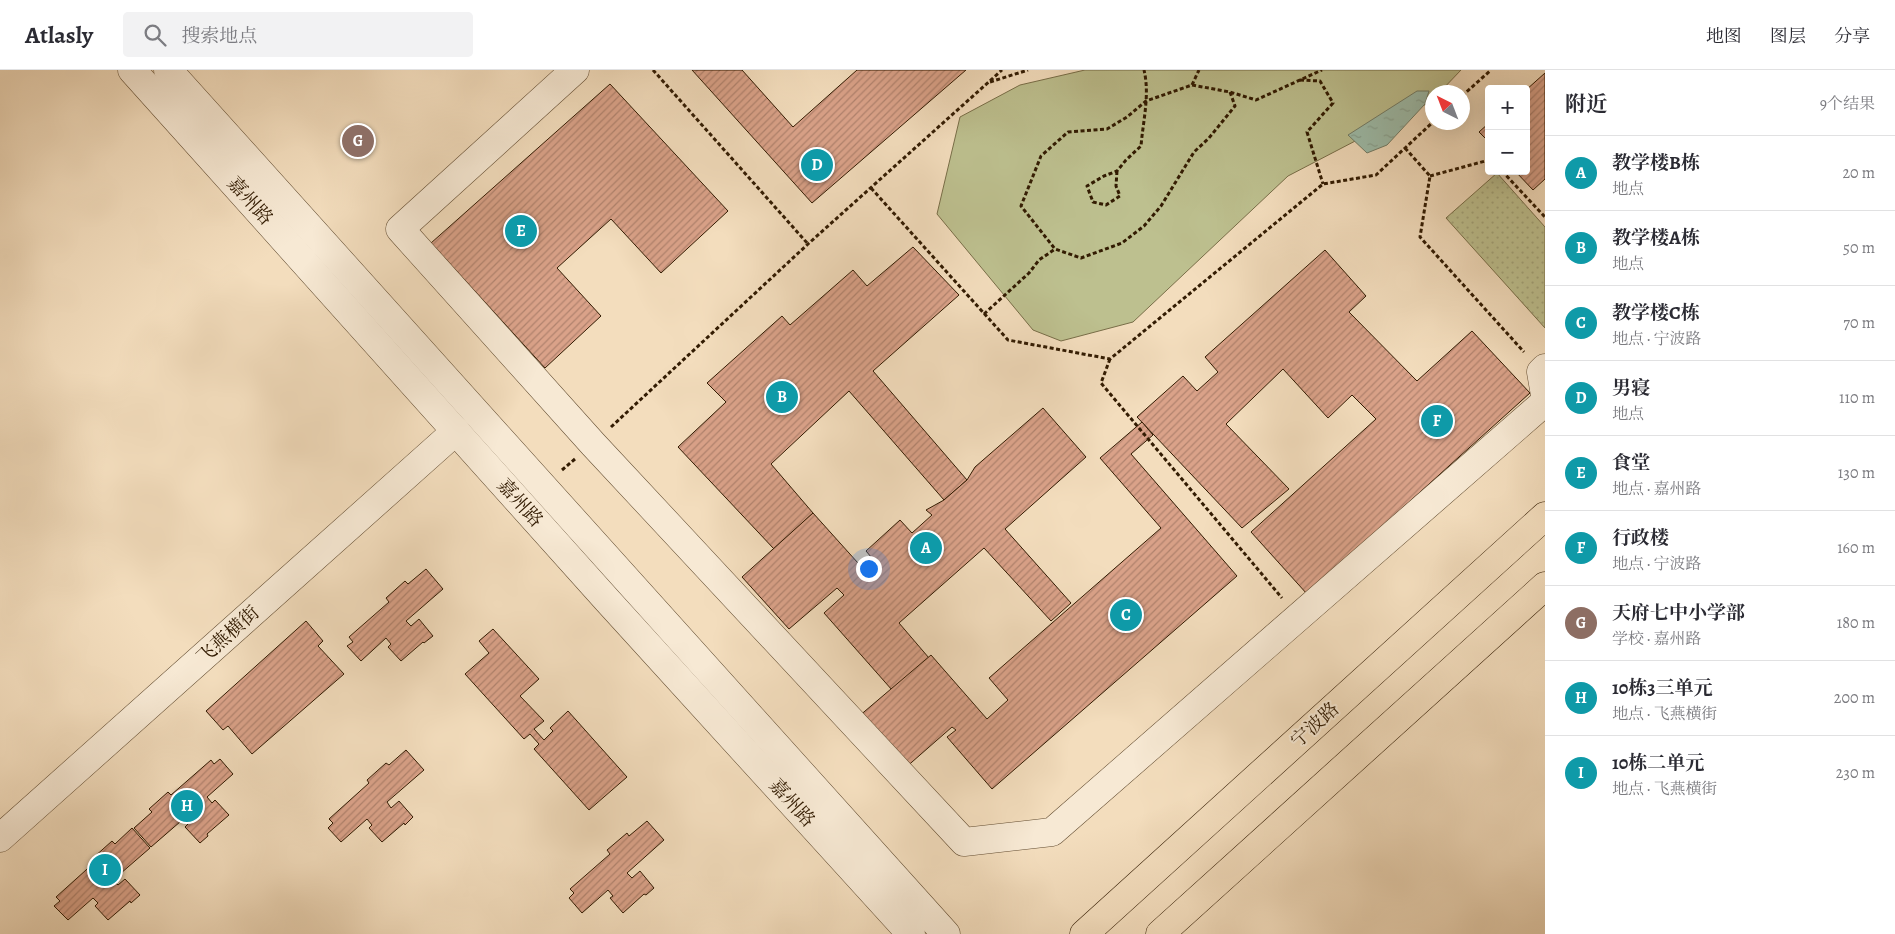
<!DOCTYPE html>
<html lang="zh">
<head>
<meta charset="utf-8">
<style>
	:root { --surface:#fff; --page:#f2f2f3; --text:#2b2b33; --muted:#7c7c81; --line:#e1e1e2; --accent:#8f2418 }
	body { margin:0; font-family:Alegreya,"Noto Serif SC",serif; background:var(--page); color:var(--text) }
	.controls { position:absolute; right:15px; top:15px; display:grid; overflow:hidden; border-radius:5px; box-shadow:0 5px 20px #0002 }
	.controls button { width:45px; height:45px; display:grid; place-items:center; padding:0; border:0; border-bottom:1px solid var(--line); background:var(--surface); color:var(--text); font:25px sans-serif }
	.compass { position:absolute; left:1425px; top:15px; width:45px; height:45px; border-radius:50%; background:var(--surface); box-shadow:0 5px 20px #0002; rotate:318deg }
	.you { position:absolute; left:868px; top:498px; width:18px; height:18px; margin:-12px; border:4px solid #fff; border-radius:50%; background:#1a73e8; box-shadow:0 0 0 8px #1a73e833 }
	.badge { display:grid; place-items:center; width:32px; height:32px; border-radius:50%; background:var(--accent); color:#fff; font-size:16px; font-weight:700 }
	.pin { position:absolute; translate:-50% -50%; border:2px solid #fff; box-shadow:0 1px 5px #0006 }
	.list { margin:0; padding:0; list-style:none }
	h2 { display:flex; justify-content:space-between; align-items:center; height:65px; margin:0; padding:0 20px; font-size:21px }
	h2 small { font-size:16px; font-weight:400; color:var(--muted) }
	.list li { display:grid; grid-template-columns:32px 1fr auto; gap:15px; align-items:center; box-sizing:border-box; height:75px; padding:0 20px; border-top:1px solid var(--line) }
	.list b { display:block; font-size:19px; white-space:nowrap }
	.list p { margin:0; font-size:16px; white-space:nowrap; color:var(--muted) }
	.list em { font-size:16px; font-style:normal; color:var(--muted) }
	.icon { flex:none; width:28px; height:28px; fill:none; stroke:currentColor; stroke-width:2; stroke-linecap:round; stroke-linejoin:round }
	.map { position:relative; flex:none; width:1545px; height:864px; overflow:hidden }
	header { display:flex; align-items:center; gap:30px; box-sizing:border-box; height:70px; padding:0 25px; background:var(--surface); border-bottom:1px solid var(--line) }
	header strong { font-size:24px }
	nav { display:flex; gap:28px; margin-inline-start:auto; font-size:18px }
	.search { width:350px; height:45px; background:var(--page); display:flex; align-items:center; gap:12px; box-sizing:border-box; padding:0 18px; border-radius:5px; color:var(--muted); font-size:19px }
	main { display:flex }
	aside { flex:1; background:var(--surface) }
	.map>svg:first-child { display:block }
	.grass { fill:url(#grass-dots); stroke:#786e48 }
	.garden { fill:#bdc08f; stroke:#786e48 }
	.water { fill:url(#water-ripples); stroke:#727c67 }
	.building { fill:url(#building-hatch); stroke:#321b02 }
	.lines { fill:none; stroke-linecap:round; stroke-linejoin:round }
	.minor-casing { stroke:#624c31; stroke-width:29 }
	.major-casing { stroke:#321b02; stroke-width:29 }
	.path { stroke:#321b02; stroke-width:3; stroke-dasharray:4 2.5; stroke-linecap:butt }
	.minor { stroke:#f7e9d4; stroke-width:28 }
	.major { stroke:#f3ddbd; stroke-width:28 }
	.labels { text-anchor:middle; dominant-baseline:central; stroke-width:4; stroke-linejoin:round; paint-order:stroke }
	.street-label { font-size:19px; fill:#321b02; stroke:#f7e9d4 }
</style>
</head>
<body>
<header>
<strong>Atlasly</strong>
<div class="search"><svg class="icon" aria-label="search" viewBox="0 0 24 24"><circle cx="10" cy="10" r="6"/><path d="M15 15l6 6"/></svg>搜索地点</div>
<nav><a>地图</a><a>图层</a><a>分享</a></nav>
</header>
<main>
<div class="map">
<svg width="1545" height="864" viewBox="0 0 1545 864">
	<defs>
		<pattern id="grass-dots" width="8" height="8" patternUnits="userSpaceOnUse" patternTransform="scale(1.25)"><rect width="8" height="8" fill="#bdc08f"/><path d="M2 2h.1M6 6h.1" fill="none" stroke="#a3a47a" stroke-width="1.8" stroke-linecap="round"/></pattern>
		<pattern id="water-ripples" width="26" height="14" patternUnits="userSpaceOnUse" patternTransform="scale(1.25)"><rect width="26" height="14" fill="#9dbdab"/><path d="M2 4q2-2 4 0t4 0M15 11q2-2 4 0t4 0" fill="none" stroke="#88a292"/></pattern>
		<pattern id="building-hatch" width="6" height="6" patternUnits="userSpaceOnUse" patternTransform="scale(1.25)"><rect width="6" height="6" fill="#daa289"/><path d="M-1 1l2-2M0 6l6-6M5 7l2-2" fill="none" stroke="#b1836e"/></pattern>
	</defs>
	<rect width="100%" height="100%" fill="#f3ddbd"/>
	<filter id="stains"><feTurbulence type="fractalNoise" baseFrequency=".004" numOctaves="4"/><feColorMatrix values="0 0 0 0 .2 0 0 0 0 .09 0 0 0 0 .02 0 0 0 .5 -.17"/></filter>
	<radialGradient id="worn" r=".72"><stop offset=".6" stop-color="#630" stop-opacity="0"/><stop offset="1" stop-color="#630" stop-opacity=".3"/></radialGradient>
	<path class="grass" d="M1497,103l48,54v101l-99,-110z"/>
	<path class="garden" d="M1085,0h376l-21,22h-8v9l-144,75 -155,146 -72,19 -28,-11 -96,-116 23,-97 60,-32z"/>
	<path class="water" d="M1417,21h12l-4,13 -38,41 -20,8 -19,-18z"/>
	<g class="building">
		<path d="M692,0h50l51,57 64,-57h109l-154,133z"/>
		<path d="M1545,3v106l-12,11 -18,-19h11v-81z"/>
		<path d="M610,14l118,127 -67,62 -50,-54 -54,49 44,48 -56,52 -114,-125z"/>
		<path d="M1489,53v19l-10,-10z"/>
		<path d="M913,177l46,48 -86,76 94,109 -23,20 -95,-109 -78,73 42,49 -39,36 -96,-102 48,-45 -19,-19 75,-67 8,9 63,-55 14,16z"/>
		<path d="M1325,180l41,46 -17,16 68,69 55,-50 58,62 -223,201 -56,-62 125,-113 -24,-24 -24,23 -45,-49 -57,55 63,65 -47,39 -105,-111 46,-41 14,15 21,-19 -13,-15z"/>
		<path d="M1043,338l43,49 -81,72 66,74 -20,18 -67,-73 -85,75 30,35 -37,32 -68,-77 20,-18 -7,-7 -48,41 -47,-52 71,-64 54,60 10,-9 -11,-13 34,-31 12,13 20,-18 -6,-5 18,-10 23,-20 8,-13z"/>
		<path d="M1142,352l11,13 -22,19 106,122 -245,213 -45,-52 9,-7 -4,-3 -48,42 -46,-52 73,-62 56,64 21,-19 -19,-22 172,-150 -61,-70z"/>
		<path d="M426,499l17,20 -37,32 5,5 8,-7 14,17 -9,7 -1,-1 -22,19 -13,-14 3,-3 -5,-6 -25,23 -14,-15 6,-4 -4,-5 40,-35 -3,-4 19,-17 3,3z"/>
		<path d="M306,551l17,20 -5,5 26,28 -92,80 -24,-28 -5,4 -17,-19z"/>
		<path d="M493,559l46,50 -19,17 24,25 -10,8 10,11 9,-9 -3,-3 18,-17 59,66 -38,33 -55,-61 5,-5 -9,-10 -6,5 -59,-65 24,-21 -10,-12z"/>
		<path d="M406,680l18,20 -37,32 4,6 8,-7 14,16 -8,8 -1,-2 -22,19 -13,-14 3,-3 -5,-6 -26,23 -13,-14 5,-5 -4,-4 40,-36 -2,-3 19,-17 3,2z"/>
		<path d="M220,689l13,15 -26,23 5,6 3,-3 14,15 -22,19 1,2 -8,7 -15,-16 7,-7 -4,-5 -37,32 -17,-19 18,-16 -3,-3 19,-17 3,3 40,-35 3,4z"/>
		<path d="M647,751l17,19 -37,33 5,5 8,-7 14,17 -8,7 -2,-1 -21,19 -13,-15 3,-2 -5,-6 -26,23 -13,-15 5,-5 -4,-4 40,-35 -3,-4 20,-17 2,3z"/>
		<path d="M132,758l18,20 -37,32 5,5 7,-6 15,16 -9,8 -1,-2 -22,19 -13,-14 3,-3 -5,-5 -25,22 -14,-14 6,-5 -4,-4 40,-36 -3,-3 19,-17 3,3z"/>
	</g>
	<g class="lines">
		<g class="minor-casing">
			<g id="minor">
				<path d="M132,0l475,530 304,334"/>
				<path d="M168,0l778,864"/>
				<path d="M575,0l-175,159 193,215 371,398 88,-10 493,-430"/>
				<path d="M1545,298l-4,4 4,23"/>
				<path d="M0,768l456,-407"/>
			</g>
		</g>
		<g class="major-casing">
			<g id="major">
				<path d="M1084,864l461,-418"/>
				<path d="M1160,864l385,-348"/>
			</g>
		</g>
		<g class="path">
			<path d="M653,0l155,174"/>
			<path d="M1300,10l20,1 13,22 -26,29 16,52"/>
			<path d="M990,12l38,-12"/>
			<path d="M1192,15l7,-15"/>
			<path d="M1230,22l5,14 -26,32 -15,14 -33,54 -17,20 -22,17 -41,15 -26,-9 -34,-43 20,-50 27,-24 39,-3 20,-12 19,-16 46,-16 38,7 26,8 66,-30"/>
			<path d="M1462,26l29,-26"/>
			<path d="M1405,78l25,28 -10,61 104,115"/>
			<path d="M1117,101l-1,15 4,10 -14,9 -13,-3 -6,-16 17,-10 13,-5 9,-11 15,-14c2,-25 9,-51 3,-76"/>
			<path d="M1502,101l43,46"/>
			<path d="M1430,106l59,-16"/>
			<path d="M871,118l137,152 102,19 213,-175 53,-9 57,-53"/>
			<path d="M984,244l45,-41 10,-13 16,-11"/>
			<path d="M1110,289l-9,24 181,215"/>
			<path d="M611,357l197,-183 194,-174"/>
			<path d="M562,400l13,-11"/>
		</g>
		<use href="#minor" class="minor"/>
		<use href="#major" class="major"/>
	</g>
	<g class="labels">
		<g class="street-label">
			<text transform="translate(250 131) rotate(48)">嘉州路</text>
			<text transform="translate(520 433) rotate(48)">嘉州路</text>
			<text transform="translate(228 565) rotate(-42)">飞燕横街</text>
			<text transform="translate(1315 655) rotate(-42)">宁波路</text>
			<text transform="translate(792 733) rotate(48)">嘉州路</text>
		</g>
	</g>
	<rect width="100%" height="100%" filter="url(#stains)"/>
	<rect width="100%" height="100%" fill="url(#worn)"/>
</svg>
<div class="controls">
<button>+</button>
<button>−</button>
</div>
<svg class="compass" viewBox="-18 -18 36 36"><path d="M0-13l5 13h-10z" fill="#e53935"/><path d="M0 13l5-13h-10z" fill="#7c7c81"/></svg>
<div class="you"></div>
<div class="pin badge" style="left:926px;top:478px;background:#0f9aa8">A</div>
<div class="pin badge" style="left:782px;top:327px;background:#0f9aa8">B</div>
<div class="pin badge" style="left:1126px;top:545px;background:#0f9aa8">C</div>
<div class="pin badge" style="left:817px;top:95px;background:#0f9aa8">D</div>
<div class="pin badge" style="left:521px;top:161px;background:#0f9aa8">E</div>
<div class="pin badge" style="left:1437px;top:351px;background:#0f9aa8">F</div>
<div class="pin badge" style="left:358px;top:71px;background:#8d6e63">G</div>
<div class="pin badge" style="left:187px;top:736px;background:#0f9aa8">H</div>
<div class="pin badge" style="left:105px;top:800px;background:#0f9aa8">I</div>
</div>
<aside>
<h2>附近<small>9个结果</small></h2>
<ul class="list">
<li><span class="badge" style="background:#0f9aa8">A</span><div><b>教学楼B栋</b><p>地点</p></div><em>20 m</em></li>
<li><span class="badge" style="background:#0f9aa8">B</span><div><b>教学楼A栋</b><p>地点</p></div><em>50 m</em></li>
<li><span class="badge" style="background:#0f9aa8">C</span><div><b>教学楼C栋</b><p>地点 · 宁波路</p></div><em>70 m</em></li>
<li><span class="badge" style="background:#0f9aa8">D</span><div><b>男寝</b><p>地点</p></div><em>110 m</em></li>
<li><span class="badge" style="background:#0f9aa8">E</span><div><b>食堂</b><p>地点 · 嘉州路</p></div><em>130 m</em></li>
<li><span class="badge" style="background:#0f9aa8">F</span><div><b>行政楼</b><p>地点 · 宁波路</p></div><em>160 m</em></li>
<li><span class="badge" style="background:#8d6e63">G</span><div><b>天府七中小学部</b><p>学校 · 嘉州路</p></div><em>180 m</em></li>
<li><span class="badge" style="background:#0f9aa8">H</span><div><b>10栋3三单元</b><p>地点 · 飞燕横街</p></div><em>200 m</em></li>
<li><span class="badge" style="background:#0f9aa8">I</span><div><b>10栋二单元</b><p>地点 · 飞燕横街</p></div><em>230 m</em></li>
</ul>
</aside>
</main>
</body>
</html>
